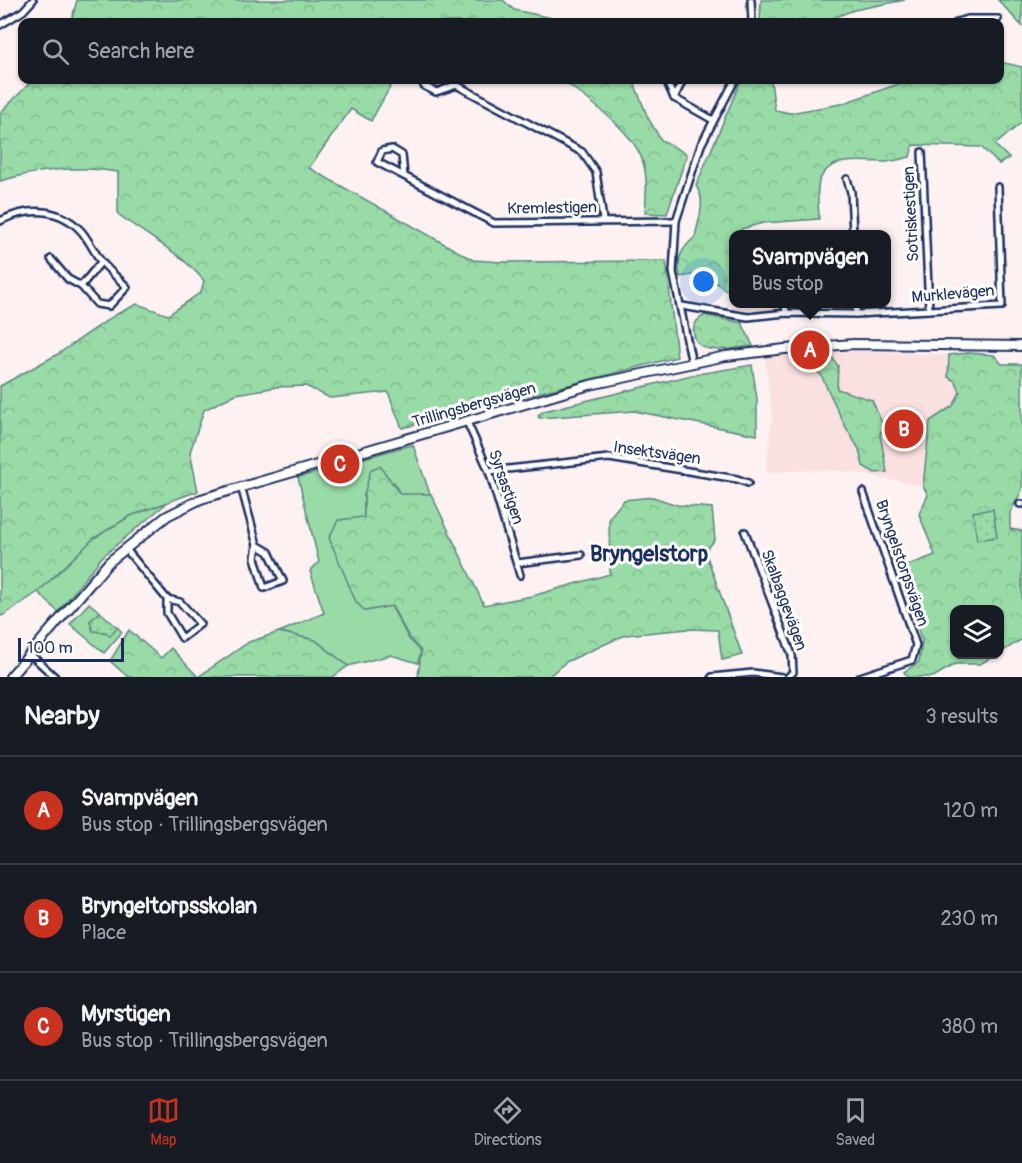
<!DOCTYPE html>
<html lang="en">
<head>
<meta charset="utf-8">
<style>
	:root { --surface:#171b24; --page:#20242c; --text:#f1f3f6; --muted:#9ea1a6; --line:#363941; --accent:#c8321e }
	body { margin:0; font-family:Pangolin,sans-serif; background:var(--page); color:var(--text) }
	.controls { position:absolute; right:18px; bottom:18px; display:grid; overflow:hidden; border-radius:12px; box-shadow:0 2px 4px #0004 }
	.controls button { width:54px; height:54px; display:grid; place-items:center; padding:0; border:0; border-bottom:2px solid var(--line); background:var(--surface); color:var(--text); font:30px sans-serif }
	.scale { position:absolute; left:18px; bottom:15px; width:106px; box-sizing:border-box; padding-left:6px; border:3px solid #1b2f5e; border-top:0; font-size:16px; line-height:21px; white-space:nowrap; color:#1b2f5e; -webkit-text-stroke:4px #fff; paint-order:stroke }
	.you { position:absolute; left:704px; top:282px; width:21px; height:21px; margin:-15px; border:4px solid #fff; border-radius:50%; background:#1a73e8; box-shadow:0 0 0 9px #1a73e833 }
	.badge { display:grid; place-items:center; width:39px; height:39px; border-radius:50%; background:var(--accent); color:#fff; font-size:20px; font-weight:700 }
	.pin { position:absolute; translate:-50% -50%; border:3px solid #fff; box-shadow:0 2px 6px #0006 }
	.popup { position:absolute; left:729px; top:230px; width:162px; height:78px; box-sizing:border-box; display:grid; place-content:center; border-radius:12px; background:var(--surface); filter:drop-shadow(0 2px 4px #0005); font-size:20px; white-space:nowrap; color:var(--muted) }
	.popup b { font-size:22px; color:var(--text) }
	.popup::after { content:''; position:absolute; left:50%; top:100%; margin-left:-12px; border:12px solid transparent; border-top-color:var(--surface) }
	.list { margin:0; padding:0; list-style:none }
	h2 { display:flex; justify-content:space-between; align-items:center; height:78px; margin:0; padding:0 24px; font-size:26px }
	h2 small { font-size:20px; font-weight:400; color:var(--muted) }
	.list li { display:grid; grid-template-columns:39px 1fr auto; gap:18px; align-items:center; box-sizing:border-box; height:108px; padding:0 24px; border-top:2px solid var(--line) }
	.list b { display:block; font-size:22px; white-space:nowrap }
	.list p { margin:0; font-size:20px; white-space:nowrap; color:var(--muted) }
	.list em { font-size:20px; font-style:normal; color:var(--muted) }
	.icon { flex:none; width:33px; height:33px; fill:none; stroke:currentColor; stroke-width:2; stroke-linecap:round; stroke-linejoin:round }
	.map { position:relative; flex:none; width:1022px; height:677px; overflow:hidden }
	.search { position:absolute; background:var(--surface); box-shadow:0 2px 4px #0004; left:18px; right:18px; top:18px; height:66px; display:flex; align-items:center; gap:15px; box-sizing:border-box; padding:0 21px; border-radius:12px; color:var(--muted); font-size:22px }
	.sheet { height:402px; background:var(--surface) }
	nav { display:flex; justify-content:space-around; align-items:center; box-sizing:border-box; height:84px; border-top:2px solid var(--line); background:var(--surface); font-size:16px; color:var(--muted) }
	nav a { display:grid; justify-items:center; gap:3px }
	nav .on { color:var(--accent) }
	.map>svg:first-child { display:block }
	.built { fill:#fbe0e0 }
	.green { fill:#98dba6; stroke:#5a8582; stroke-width:1.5 }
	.forest { fill:url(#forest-crowns); stroke:#5a8582; stroke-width:1.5 }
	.park { fill:url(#park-dots); stroke:#5a8582; stroke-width:1.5 }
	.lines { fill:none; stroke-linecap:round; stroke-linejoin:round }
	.street-casing { stroke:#1b2f5e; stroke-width:10 }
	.secondary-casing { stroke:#1b2f5e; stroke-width:12 }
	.street { stroke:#fff; stroke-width:5 }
	.secondary { stroke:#fff; stroke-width:8 }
	.labels { text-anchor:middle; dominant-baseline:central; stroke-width:6; stroke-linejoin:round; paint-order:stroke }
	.street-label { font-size:16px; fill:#1b2f5e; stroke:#fff }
	.district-label { font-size:22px; font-weight:bold; fill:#1b2f5e; stroke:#fff }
</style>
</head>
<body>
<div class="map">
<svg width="1022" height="677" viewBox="0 0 1022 677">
	<defs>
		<pattern id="forest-crowns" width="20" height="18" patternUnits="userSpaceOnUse" patternTransform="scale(1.5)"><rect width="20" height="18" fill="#98dba6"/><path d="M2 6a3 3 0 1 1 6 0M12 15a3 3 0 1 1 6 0" fill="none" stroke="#82bc91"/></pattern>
		<pattern id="park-dots" width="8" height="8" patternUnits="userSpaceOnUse" patternTransform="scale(1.5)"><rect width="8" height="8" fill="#98dba6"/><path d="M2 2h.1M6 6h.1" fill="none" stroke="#82bc91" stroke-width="1.8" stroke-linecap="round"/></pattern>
	</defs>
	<rect width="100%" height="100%" fill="#fdf1f1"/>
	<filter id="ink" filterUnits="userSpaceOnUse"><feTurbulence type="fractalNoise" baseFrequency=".0167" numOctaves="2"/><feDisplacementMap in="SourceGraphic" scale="12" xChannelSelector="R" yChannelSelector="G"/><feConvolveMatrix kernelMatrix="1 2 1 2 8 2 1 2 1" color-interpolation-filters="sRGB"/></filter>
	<g filter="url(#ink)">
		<path class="built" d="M871,351l78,4 -1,22 7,4 5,11 -7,14 -23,15 -7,65 -58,-12 -36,-4 -63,2 6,-56 -7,-59 56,-5z"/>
		<g class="green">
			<path d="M413,445l17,49 -30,1 -6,-13 -30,13 1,116 26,-5 18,33 12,12 -3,12 -27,-8 -43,11 -33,-26 -36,-8 45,-19 -14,-42 9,-9 -21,-85c39,-8 76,-24 115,-32z"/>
			<path d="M168,502l-66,55 -44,55 -20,-20 56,-54 36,-22z"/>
			<path d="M89,603l11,9 -10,9 3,10 12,1 5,4 7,-9 5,5 -18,21 -34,-29z"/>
		</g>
		<g class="forest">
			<path d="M77,0h426l11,10 57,12h-500z"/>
			<path d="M761,0h144l-51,10 -32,12h-62z"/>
			<path d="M998,0h24v26z"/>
			<path d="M1000,62l22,5v55l-27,23 14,13 -10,6 -18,-17 -68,-2 -3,12c-8,2 -16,4 -24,5 -22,1 -57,-9 -67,20 -3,10 0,26 0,37l-56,4 -22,6v5h-7l-1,62 -23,-18 -12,-4 -18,3c-4,-18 1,-28 15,-40 3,-16 12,-37 1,-51l45,-106 30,2 4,28 15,3 51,-9 69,-24h90z"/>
			<path d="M33,80h361l-23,41 -20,-12 -42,59 164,92 29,2 164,-1 11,96 -275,71 -14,-36 -58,6 -24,-12 -29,1 -41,7 -32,16 -14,42 8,39 -68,25 -36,22 -56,54 -36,24 -2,-1v-229l58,-32 57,-39 22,-11 31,11 33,-23 3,-11c-22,-28 -58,-45 -86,-67v-42c-41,-7 -78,-3 -118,9v-68z"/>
			<path d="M562,80h71l15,38 13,22 26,14 -20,60 -22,-1c1,-17 3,-34 -2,-51 -9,-31 -56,-63 -81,-82z"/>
			<path d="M705,315l37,8 11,23c-17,1 -56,13 -59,-12 -2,-10 3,-14 11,-19z"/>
			<path d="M829,353l9,13 -1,23 35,11 12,28 -4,6 7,38 -12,1 -12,-7 -4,-17 -14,-23 -24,-51 -18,-15z"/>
			<path d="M969,353l25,2 8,9h20v126l-12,23v16l12,2v108l-22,14v-43h-46v44l43,1 -17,9h-25l-22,13h-25l-4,-5 15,-10 3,-21 -24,-72 37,-14 -16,-41 9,-19 -5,-9 7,-65 23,-15 7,-14 -5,-11 -7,-4 1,-22z"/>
			<path d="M752,365l5,34v36l-123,-24 -95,7 -1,-3 6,-4 148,-36z"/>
			<path d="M380,466l20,28h31l53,111 48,-9 78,-22 -1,-56 15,-18 29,-3 24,8 35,3 3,32 -10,11 37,104 -20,5 -4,-30 -30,-1 -63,6 -59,27 -18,15h-130l3,-26 -11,-12 -18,-33 -27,5 -9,-9 -27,-64 9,-18 26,-3v-22l7,-26z"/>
			<path d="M129,630l32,28 10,-10 27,29h-70l-18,-16z"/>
			<path d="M279,632l36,8 33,26 -15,11h-135l51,-35z"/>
		</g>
		<g class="park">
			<path d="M993,509l4,28 -20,3 -4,-28z"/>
			<path d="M100,612l17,15 -7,9 -5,-4 -12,-1 -3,-10z"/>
		</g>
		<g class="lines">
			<g class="street-casing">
				<g id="street">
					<path d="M751,0l1,22"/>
					<path d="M957,22l11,-3h30"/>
					<path d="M0,25l23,-14 10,-11"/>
					<path d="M423,80l1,6 12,6 21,-7"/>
					<path d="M447,80l135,72 14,20 7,48"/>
					<path d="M666,80l8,18 39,22"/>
					<path d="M674,98l9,-18"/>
					<path d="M922,152l7,158"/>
					<path d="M404,176l-2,-21 -10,-6 -10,2 -5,11 117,61 182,-2"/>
					<path d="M847,179l4,13 2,42"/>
					<path d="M0,221c28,-14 60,-14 82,11 7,9 12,19 18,28 8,10 18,18 27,27l-18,19 -12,-2 -16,-18 20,-24"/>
					<path d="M51,259l17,20 13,7"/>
					<path d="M785,304l1,9"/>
					<path d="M856,304v10"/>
					<path d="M682,306l66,11 38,-4 70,1 146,-8 -4,-119"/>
					<path d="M692,364l-19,-92 3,-51 25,-76 34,-65"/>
					<path d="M467,422l22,49 31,104"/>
					<path d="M489,471l120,-13 128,21 11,4"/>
					<path d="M241,486l16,59 12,7 14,29 -19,7 -9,-30 2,-13"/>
					<path d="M1020,504h2"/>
					<path d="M745,532l47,123 1,17 -5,5"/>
					<path d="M125,548l42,51 13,3 20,22 -18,14 -15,-25v-14"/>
					<path d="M517,563l64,-8"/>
					<path d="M30,654l25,23"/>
					<path d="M712,677l41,-4 29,4"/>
					<path d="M860,677l52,-17 4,-15 -53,-153"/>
				</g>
			</g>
			<g class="secondary-casing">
				<path id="secondary" d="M10,677l99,-115 58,-46 34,-17 389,-114 136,-29 59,-7 69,-5 168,2"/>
			</g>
			<use href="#street" class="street"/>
			<use href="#secondary" class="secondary"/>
		</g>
	</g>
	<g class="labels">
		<g class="street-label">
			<text transform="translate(552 208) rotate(-1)">Kremlestigen</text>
			<text transform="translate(911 214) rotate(-93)">Sotriskestigen</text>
			<text transform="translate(953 294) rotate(-5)">Murklevägen</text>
			<text transform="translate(474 405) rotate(-16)">Trillingsbergsvägen</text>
			<text transform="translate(657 453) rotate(8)">Insektsvägen</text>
			<text transform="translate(506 487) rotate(71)">Syrsastigen</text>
			<text transform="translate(902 563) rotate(71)">Bryngelstorpsvägen</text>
			<text transform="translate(784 600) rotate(70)">Skalbaggevägen</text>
		</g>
		<g class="district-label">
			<text x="649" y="554">Bryngelstorp</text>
		</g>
	</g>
</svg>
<div class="controls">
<button><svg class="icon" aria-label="layers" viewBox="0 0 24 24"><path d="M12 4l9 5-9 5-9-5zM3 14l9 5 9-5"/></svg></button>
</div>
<div class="scale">100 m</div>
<div class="you"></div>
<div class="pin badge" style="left:810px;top:350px">A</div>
<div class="popup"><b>Svampvägen</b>Bus stop</div>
<div class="pin badge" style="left:904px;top:429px">B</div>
<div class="pin badge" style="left:340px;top:464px">C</div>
<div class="search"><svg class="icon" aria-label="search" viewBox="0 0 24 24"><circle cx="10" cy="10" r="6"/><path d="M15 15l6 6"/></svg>Search here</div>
</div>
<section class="sheet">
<h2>Nearby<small>3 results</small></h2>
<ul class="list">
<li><span class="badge">A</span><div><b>Svampvägen</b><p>Bus stop · Trillingsbergsvägen</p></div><em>120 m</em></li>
<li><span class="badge">B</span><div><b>Bryngeltorpsskolan</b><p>Place</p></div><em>230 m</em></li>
<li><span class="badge">C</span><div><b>Myrstigen</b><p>Bus stop · Trillingsbergsvägen</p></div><em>380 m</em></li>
</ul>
</section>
<nav>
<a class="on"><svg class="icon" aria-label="map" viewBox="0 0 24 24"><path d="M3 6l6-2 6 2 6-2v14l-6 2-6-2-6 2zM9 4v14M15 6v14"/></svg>Map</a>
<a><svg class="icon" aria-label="directions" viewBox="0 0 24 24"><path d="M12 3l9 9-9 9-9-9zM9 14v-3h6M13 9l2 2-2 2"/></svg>Directions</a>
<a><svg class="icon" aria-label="saved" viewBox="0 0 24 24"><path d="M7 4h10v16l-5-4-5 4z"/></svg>Saved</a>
</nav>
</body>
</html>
